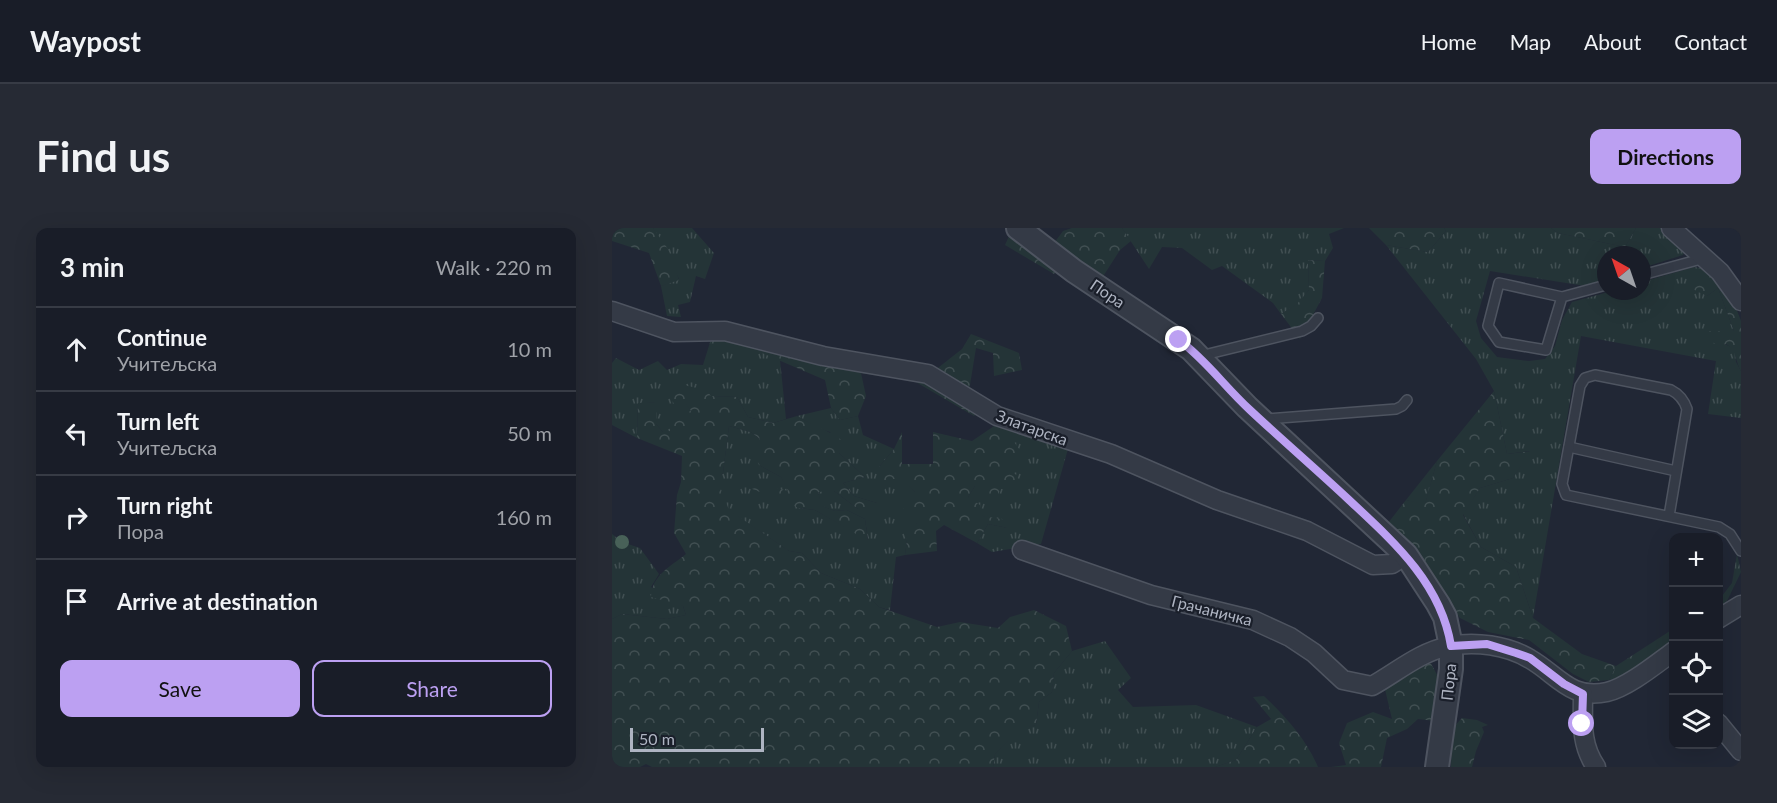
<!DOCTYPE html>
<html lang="en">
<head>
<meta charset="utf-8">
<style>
	:root { --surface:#191d28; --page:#262a34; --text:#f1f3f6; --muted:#9fa2a8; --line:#373b45; --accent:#bca0f2 }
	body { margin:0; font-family:Lato,sans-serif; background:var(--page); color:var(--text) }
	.controls { position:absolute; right:18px; bottom:18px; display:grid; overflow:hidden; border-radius:12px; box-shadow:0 6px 24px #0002 }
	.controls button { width:54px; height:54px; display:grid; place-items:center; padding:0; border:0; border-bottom:2px solid var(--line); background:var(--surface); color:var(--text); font:30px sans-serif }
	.compass { position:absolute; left:985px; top:18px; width:54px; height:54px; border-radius:50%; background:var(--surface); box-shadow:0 6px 24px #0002; rotate:320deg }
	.scale { position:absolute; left:18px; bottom:15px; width:134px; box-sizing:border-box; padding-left:6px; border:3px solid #aeb4c2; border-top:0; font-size:16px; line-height:21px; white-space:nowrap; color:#aeb4c2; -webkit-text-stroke:4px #1a1f2a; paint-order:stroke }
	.stop { position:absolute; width:18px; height:18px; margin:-14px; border:4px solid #bca0f2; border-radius:50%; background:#fff }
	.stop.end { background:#bca0f2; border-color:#fff; box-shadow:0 2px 6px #0008 }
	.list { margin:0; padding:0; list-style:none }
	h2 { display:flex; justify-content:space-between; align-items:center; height:78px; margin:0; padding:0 24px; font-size:26px }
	h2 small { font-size:20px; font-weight:400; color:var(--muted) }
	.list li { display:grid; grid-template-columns:39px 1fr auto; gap:18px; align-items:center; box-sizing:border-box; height:84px; padding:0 24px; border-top:2px solid var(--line) }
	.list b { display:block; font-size:22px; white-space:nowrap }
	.list p { margin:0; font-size:20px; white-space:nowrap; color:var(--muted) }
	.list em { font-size:20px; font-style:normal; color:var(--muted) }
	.actions { display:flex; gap:12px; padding:18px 24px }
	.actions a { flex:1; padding:14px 0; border:2px solid var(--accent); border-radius:12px; text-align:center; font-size:21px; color:var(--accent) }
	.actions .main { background:var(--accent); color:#111 }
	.icon { flex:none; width:33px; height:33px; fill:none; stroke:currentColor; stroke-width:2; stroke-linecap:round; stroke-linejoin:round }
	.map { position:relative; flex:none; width:1129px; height:539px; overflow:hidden; border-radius:12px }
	header { display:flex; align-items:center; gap:36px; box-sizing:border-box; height:84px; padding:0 30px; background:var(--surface); border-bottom:2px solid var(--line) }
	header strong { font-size:28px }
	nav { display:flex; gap:33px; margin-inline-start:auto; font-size:21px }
	.intro { display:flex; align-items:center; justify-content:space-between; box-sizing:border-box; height:144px; padding:0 36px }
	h1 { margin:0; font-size:42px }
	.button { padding:15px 27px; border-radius:12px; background:var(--accent); color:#111; font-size:21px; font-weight:700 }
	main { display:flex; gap:36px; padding:0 36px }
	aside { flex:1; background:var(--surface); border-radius:12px; box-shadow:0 6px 24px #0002 }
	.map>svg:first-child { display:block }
	.grass { fill:url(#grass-tufts) }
	.forest { fill:url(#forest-crowns) }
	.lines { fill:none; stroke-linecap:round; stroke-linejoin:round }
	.service-casing { stroke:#4e5460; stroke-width:12 }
	.minor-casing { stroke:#4e5460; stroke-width:21 }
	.tertiary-casing { stroke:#4e5460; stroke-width:26 }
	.service { stroke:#343a46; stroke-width:9 }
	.minor { stroke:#343a46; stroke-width:18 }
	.tertiary { stroke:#343a46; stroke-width:22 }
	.tree { fill:#486158 }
	.route { stroke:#bca0f2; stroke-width:8 }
	.labels { text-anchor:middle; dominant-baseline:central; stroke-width:4.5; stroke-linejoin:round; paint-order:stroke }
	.street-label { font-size:16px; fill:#aeb4c2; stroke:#1a1f2a }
</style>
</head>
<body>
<header>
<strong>Waypost</strong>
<nav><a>Home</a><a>Map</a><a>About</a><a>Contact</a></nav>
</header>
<div class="intro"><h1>Find us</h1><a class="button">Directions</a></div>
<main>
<aside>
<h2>3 min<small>Walk · 220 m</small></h2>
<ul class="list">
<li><svg class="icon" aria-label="ahead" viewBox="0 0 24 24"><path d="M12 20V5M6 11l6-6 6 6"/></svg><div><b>Continue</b><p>Учитељска</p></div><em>10 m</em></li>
<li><svg class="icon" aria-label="left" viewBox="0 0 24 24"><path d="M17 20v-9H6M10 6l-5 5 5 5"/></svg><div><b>Turn left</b><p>Учитељска</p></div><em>50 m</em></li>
<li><svg class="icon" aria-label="right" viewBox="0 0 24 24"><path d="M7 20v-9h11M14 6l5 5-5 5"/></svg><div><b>Turn right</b><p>Пора</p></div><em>160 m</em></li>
<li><svg class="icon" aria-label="arrive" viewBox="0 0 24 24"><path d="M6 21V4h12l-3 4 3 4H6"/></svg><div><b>Arrive at destination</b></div></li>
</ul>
<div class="actions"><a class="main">Save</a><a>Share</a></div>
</aside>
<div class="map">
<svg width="1129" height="539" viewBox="0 0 1129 539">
	<defs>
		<pattern id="grass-tufts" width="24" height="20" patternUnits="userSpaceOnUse" patternTransform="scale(1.5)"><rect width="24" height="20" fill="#243437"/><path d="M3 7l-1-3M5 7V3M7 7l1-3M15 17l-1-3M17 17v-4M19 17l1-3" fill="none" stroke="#414f52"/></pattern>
		<pattern id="forest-crowns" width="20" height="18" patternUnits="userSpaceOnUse" patternTransform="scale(1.5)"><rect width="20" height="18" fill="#243437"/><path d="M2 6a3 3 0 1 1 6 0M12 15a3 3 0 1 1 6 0" fill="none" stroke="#414f52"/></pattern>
	</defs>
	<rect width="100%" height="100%" fill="#212735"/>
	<g class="grass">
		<path d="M41,0h39l22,25 -9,26 -9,-3 -6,26 -12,3 3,12 -14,-1 -6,-30 18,-7z"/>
		<path d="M510,0h222l-15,6 4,14 -8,13 -17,-1 1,30 -11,14 -17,10 -8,-11 -51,-37 -10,4 -30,-22 -20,-1 -13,22z"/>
		<path d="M832,0h107l7,5 67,14 11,-19h26l25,17 -4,10 -41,13v-13h-36v25l-21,6 -95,-15 -14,50 5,17 16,19 32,4 16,-2 10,-13 7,-26 10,-18 40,-11h30v-9l52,-15 15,2 -2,27 11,-8 16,43h-38l35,16 4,5 1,10 5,9v47l-33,-4 8,-53 -135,-25 -48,282 -17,-51 -35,-20 -18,-33 17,-26 33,-10 17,-27 -23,3 -13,-63 -18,-32 -90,-114 42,7 18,-21z"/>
		<path d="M100,108l13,1 55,23 6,59 -13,4 -25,-6 -11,-20 -26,-1 -26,6 6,9 -21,21h-7l-7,-8 -1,-22 -17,2 -1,34 -25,-13v-62l4,-5 23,12 19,-9 9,9 14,-6 22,1z"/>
		<path d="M219,180l9,12 18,-4 5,19 31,14 -15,18 10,12h14l12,13 2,31 -10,17 -2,15 -9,2 -6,53 -11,-3 -19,-18 -39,-16 -19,-20 -13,-2 -61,-41 -12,-31 7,-6 6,-47 22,6 9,7 -1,26 22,12 18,31 16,2 53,30 -3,-21 -18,-9 -12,1 -14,-5 -3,-15h16l24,18 19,-6 -23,-7 -11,-13 22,-6 -26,-24 -9,-21 -12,-4 -21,-12z"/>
		<path d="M388,194l68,27 -27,95 -49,8 -15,-9 11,-19 20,4 -25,-12 -15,-19 7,-11 25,-18z"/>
		<path d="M825,233l-12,44 -19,-5z"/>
		<path d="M0,306l10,8 18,6 19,26 -8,13 32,19 3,9 -19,4 -45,-5 -10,5z"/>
		<path d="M1125,326l4,18 -15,31 -7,5v-8l13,-17z"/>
		<path d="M1061,401v11l-53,38 -11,2 7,-14z"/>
		<path d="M493,413l26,37 -13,12 15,17 63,-2 61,22 -21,33 -21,7h-222l2,-13 26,-26 15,-3 3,-23 13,-10 2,-19 18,-22z"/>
	</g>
	<g class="forest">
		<path d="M0,0h41l15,21 11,31 -18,6 -12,-33 -37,-12z"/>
		<path d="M460,0h50l9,13 -11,9 -18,28 -48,-35 9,-12z"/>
		<path d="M757,0h75l2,3 -18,21 -42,-7z"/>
		<path d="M939,0h85l-11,19 -67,-14z"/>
		<path d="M398,6l47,35 -3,5 -49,-29z"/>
		<path d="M696,32l17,1 -3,37 -22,41 -19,-25 16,-10 12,-14z"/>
		<path d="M1097,41l22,26 10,26v50c-6,-10 -4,-21 -15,-27 -12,3 -22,-7 -31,-13h39l-16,-43 -11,8 -14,-7 3,-9z"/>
		<path d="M359,106l48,19 3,17 -28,6 -1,-23 -17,-5 -7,43 21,10 -16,15 -60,-35 -53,-8 5,23 -8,20 -18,4 -9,-12 -6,-28 -100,-43 209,34 28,-22z"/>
		<path d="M67,156l27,6 5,6 26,1 11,20 25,6 24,-7c15,9 32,14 46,25l-4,12 26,24 -22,6 11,13 23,7v9l-19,-3 -24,-18 -16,1 4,14 13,5 12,-1 18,9 3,22 -53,-31 -16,-2 -49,-20 -1,-7 39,10 -7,-14 -22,-12 -8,-19 9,-7 -9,-7 -22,-6 -6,47 -6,6 12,31 60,41 13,2 19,20 39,16 19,18 58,20 23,-5 38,6 12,-11 24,-7 32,16 6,25 -18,22 -2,19 -13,10 -3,23 -15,4 -26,25 -2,13h-341l-6,-3 -6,3h-28v-148l10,-5 45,5 19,-4 -3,-9 -32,-9c1,-22 19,-30 35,-43l-12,-21 3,-38 4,-13 1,-26 -45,-18 1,-35 18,-1v22l7,8 7,-1 2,-16 19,-4 -6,-8 -10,2 -7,-10z"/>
		<path d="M882,163l13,63 24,-3 -18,27 -33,10 -17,27 18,32 35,20 17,51 49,36 34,12 -7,14 -20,2 -16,-8 -44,-34 -41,-8 -28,-14 -49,-70 -23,-25 18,-23 19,4 12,-43z"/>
		<path d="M388,194l19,27 -19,19 17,7 2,13 -18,1 -5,9 -21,-12 -7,11 12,8 3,11 30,5 -5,7 -20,-4 -11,19 -33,-18 -8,6 1,20 -32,4 2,-15 -3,-7 13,-10 -17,-18 15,-13 -13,-13h-13l-5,12 -8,-9 3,-15 15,-18 8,-17v32h31v-32l39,9z"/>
		<path d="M816,430l14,26 -7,37 -17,-2 -11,10 -20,9 -6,29h-50l15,-2 -7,-22 8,-20 26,-11 19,7 -8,-34z"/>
		<path d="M652,468c22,21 42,43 54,71h-103l21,-7 21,-33 14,-8 -18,-22z"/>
		<path d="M850,490l15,2 11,5 -6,2 2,5 -8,19 -4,16h-21l1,-38z"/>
	</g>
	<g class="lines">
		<g class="service-casing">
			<g id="service">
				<path d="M1030,47l63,-17"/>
				<path d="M950,69l-16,53 -47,-8 -11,-16 11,-43 63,14 44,-12"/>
				<path d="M588,128l102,-25 9,-5 7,-8"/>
				<path d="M654,191l130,-10 6,-3 5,-6"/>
				<path d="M957,219l107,24"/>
				<path d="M1057,288l18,-107c-3,-9 -8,-15 -16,-19l-76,-15 -10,3 -5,8 -18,98 4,11 153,32 11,7 11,17"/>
			</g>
		</g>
		<g class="minor-casing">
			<g id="minor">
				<path d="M1059,0l49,44 21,29"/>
				<path d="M0,83l62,21 51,-1 98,25 105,18 69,42 114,38 106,46 90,31 66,34 19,-1 14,-9"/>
				<path d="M410,322l129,45 102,25 37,17 24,16 29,27 29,6c25,-14 48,-34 77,-40 26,-5 58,-1 81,13 28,16 40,41 77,33 21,-5 49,-28 67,-41"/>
				<path d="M1106,391l23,-14"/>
				<path d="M971,466c0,27 -3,50 13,73"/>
				<path d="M1106,495l23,28"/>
			</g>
		</g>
		<g class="tertiary-casing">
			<path id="tertiary" d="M406,0l56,43 117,78 56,58 159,148 32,49 7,13 6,29v23l-14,98"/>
		</g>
		<use href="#service" class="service"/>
		<use href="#minor" class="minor"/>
		<use href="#tertiary" class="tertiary"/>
	</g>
	<circle class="tree" cx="10" cy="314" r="7"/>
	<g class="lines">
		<path class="route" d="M567,112c27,20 46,47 71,70 32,30 66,59 98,89 45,42 93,84 103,147l36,-2 29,9 14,5 34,26 19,10 -1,30"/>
	</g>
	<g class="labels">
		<g class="street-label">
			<text transform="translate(496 65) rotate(34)">Пора</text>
			<text transform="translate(420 199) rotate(20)">Златарска</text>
			<text transform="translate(600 382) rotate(14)">Грачаничка</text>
			<text transform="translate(836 454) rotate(-84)">Пора</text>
		</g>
	</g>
</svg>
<div class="controls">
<button>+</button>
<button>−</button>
<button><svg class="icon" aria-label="locate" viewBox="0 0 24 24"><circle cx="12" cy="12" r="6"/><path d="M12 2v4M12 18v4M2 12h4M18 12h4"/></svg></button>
<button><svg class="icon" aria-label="layers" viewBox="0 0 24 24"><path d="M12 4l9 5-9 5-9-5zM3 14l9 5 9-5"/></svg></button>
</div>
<svg class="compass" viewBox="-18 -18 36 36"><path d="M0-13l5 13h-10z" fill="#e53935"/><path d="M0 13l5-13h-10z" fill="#9fa2a8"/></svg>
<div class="scale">50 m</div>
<div class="stop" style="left:970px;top:496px"></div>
<div class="stop end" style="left:567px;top:112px"></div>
</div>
</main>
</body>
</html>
